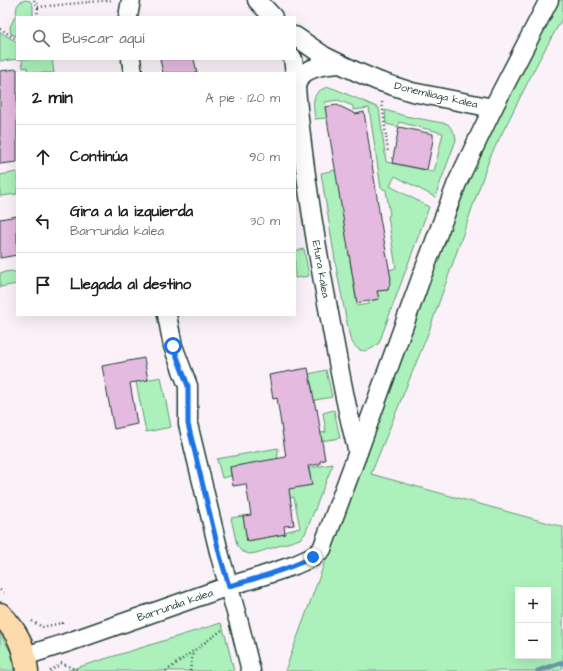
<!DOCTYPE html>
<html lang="es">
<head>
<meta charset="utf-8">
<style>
	:root { --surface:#fff; --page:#f6f6f6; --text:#202124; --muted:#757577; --line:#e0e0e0 }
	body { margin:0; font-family:"Architects Daughter",sans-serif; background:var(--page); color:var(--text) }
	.controls { position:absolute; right:12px; bottom:12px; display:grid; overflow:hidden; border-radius:0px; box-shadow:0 4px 16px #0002 }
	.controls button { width:36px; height:36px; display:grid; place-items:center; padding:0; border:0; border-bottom:1px solid var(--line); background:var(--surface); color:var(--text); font:20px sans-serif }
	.stop { position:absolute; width:12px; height:12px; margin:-9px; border:3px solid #1a73e8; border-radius:50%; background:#fff }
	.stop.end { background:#1a73e8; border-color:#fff; box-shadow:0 1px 4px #0008 }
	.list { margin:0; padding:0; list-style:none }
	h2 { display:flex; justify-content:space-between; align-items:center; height:52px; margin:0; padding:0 16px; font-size:17px }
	h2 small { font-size:13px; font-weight:400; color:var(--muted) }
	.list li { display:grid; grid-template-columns:26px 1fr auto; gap:12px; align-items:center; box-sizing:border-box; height:64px; padding:0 16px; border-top:1px solid var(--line) }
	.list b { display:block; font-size:15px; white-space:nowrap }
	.list p { margin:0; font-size:13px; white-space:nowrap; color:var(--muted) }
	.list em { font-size:13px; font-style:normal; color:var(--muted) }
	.icon { flex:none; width:22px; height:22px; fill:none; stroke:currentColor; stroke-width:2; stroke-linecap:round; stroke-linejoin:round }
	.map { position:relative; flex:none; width:563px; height:671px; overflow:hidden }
	.search { position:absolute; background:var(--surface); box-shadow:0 4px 16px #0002; left:16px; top:16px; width:280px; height:44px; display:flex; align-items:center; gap:10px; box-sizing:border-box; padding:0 14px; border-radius:0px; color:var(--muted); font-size:15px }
	.panel { position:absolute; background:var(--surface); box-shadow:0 4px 16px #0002; left:16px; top:72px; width:280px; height:244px; border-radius:0px }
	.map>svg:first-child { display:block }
	.green { fill:#acf1bb; stroke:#669778; fill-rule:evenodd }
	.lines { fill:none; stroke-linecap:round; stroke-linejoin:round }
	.stream { stroke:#6a99ac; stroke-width:5.5 }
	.building { fill:#e5bae0; stroke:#1f3d34 }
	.street-casing { stroke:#1f3d34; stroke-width:21 }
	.primary-casing { stroke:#1f3d34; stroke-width:25 }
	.path { stroke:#1f3d34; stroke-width:2.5; stroke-dasharray:1 3; stroke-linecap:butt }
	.street { stroke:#fff; stroke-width:18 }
	.primary { stroke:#fedbac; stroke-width:22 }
	.route { stroke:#1a73e8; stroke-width:5 }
	.labels { text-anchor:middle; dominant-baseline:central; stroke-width:3; stroke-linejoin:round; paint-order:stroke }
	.street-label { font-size:11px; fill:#1f3d34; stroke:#fff }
</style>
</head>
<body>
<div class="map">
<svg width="563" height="671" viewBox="0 0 563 671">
	<rect width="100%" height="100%" fill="#faf1f9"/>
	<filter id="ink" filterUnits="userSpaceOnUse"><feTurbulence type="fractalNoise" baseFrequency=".025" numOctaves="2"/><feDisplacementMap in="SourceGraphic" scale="8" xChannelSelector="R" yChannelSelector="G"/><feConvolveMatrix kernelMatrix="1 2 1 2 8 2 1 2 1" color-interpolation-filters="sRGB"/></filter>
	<g filter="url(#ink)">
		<g class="green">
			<path d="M25,0l5,1 3,5v11h-16v19l-6,-2 -1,-7 6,-13 1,-8 3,-4z"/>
			<path d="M557,0h6v17l-24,43 -49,97 -61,174 -58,143 192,53v141l-5,3h-273l73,-200 122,-326zM518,590h30v66h-30z"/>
			<path d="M0,32l15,9h2v18h4l-21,2z"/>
			<path d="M22,59h30l2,14h-26l-1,-6 -4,1z"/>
			<path d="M329,87l6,2 44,19 7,54 48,10 9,-39 -44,-11 -1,5 -12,-3 -1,-14 20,6 43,8 7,10 1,6 -21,57 -40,-21 -5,10 39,21 -50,136c-12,11 -22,11 -29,-5l-13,-66 -16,-99 15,-3 21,136 12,-2 -1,-3 11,-2 -2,-8 11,-1 1,-20 7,-2 -8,-52 2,-1 -4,-25 -5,-2 -12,-80 -16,2v-4l-15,-6 -13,2 2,16 -12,1c-2,-15 -5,-28 14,-32z"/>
			<path d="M17,172v22l-17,2v-21z"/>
			<path d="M304,249l5,27 -14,2v-27z"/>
			<path d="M11,271l6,2v11l-17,3v-14z"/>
			<path d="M326,370l6,27 -33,6 -2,-9 16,-3 -4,-17z"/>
			<path d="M161,377l10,50 -25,5 -10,-50z"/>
			<path d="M334,410l6,28 -38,6 -1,-7 25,-5 -3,-19z"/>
			<path d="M278,448l-2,42 36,-5 -3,-17 24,-4 -28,70 -5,5 -44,14 -7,1 -8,-3 -4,-6 -6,-27 12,-2 4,25 38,-7 -1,-2 16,-4 -6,-31 -42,8 11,-43 -33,5 1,9 -9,2 -5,-19z"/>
			<path d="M221,623l5,15 8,33h-168z"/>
			<path d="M0,633l12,21 2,17h-14z"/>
		</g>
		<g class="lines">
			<path class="stream" d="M538,671l22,-8h3"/>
		</g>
		<g class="building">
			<path d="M160,59h34l3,14h-34z"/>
			<path d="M17,69v93l-17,2v-93z"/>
			<path d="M337,105l19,9 8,-2 14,92 2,14 11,61 -3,11 -11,1 2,8 -22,4 -32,-196z"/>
			<path d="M399,127l34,7v6l-6,30 -35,-7z"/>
			<path d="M17,216v39l-17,3v-39z"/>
			<path d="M144,358l4,22 -18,3 7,41 -23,5 -12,-63z"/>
			<path d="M308,368l8,42 1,-1 8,51 -5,1v3l-12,2 4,19 -23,4 5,36 -10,1 1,8 -38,7 -4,-25 8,-1 -5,-31 -13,2 -3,-19 56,-10 -9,-59 -4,1 -4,-24z"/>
		</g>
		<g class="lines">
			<g class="street-casing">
				<g id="street">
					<path d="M257,0l16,17"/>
					<path d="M128,17l3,-17"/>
					<path d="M295,36l29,20 33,16 21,9 34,11 81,16"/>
					<path d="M131,59l2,14"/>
					<path d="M293,59l2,14"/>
					<path d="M295,77c7,83 20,165 36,247 8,43 15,86 27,128"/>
					<path d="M296,85c2,-4 4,-8 7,-11 10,-8 24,-9 37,-10"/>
					<path d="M167,315l6,31 15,40v38l32,132 19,67 12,48"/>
					<path d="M25,656l41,-13 163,-57 33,-10 33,-11 18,-8 9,-8 36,-97 62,-171 37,-98 36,-75 56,-108"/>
				</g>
			</g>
			<g class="primary-casing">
				<path id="primary" d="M0,614c18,18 24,32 27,57"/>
			</g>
			<g class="path">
				<path d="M34,0l4,7 73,-7"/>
				<path d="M37,17l1,-10"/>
				<path d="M0,29c6,2 11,9 17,9"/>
				<path d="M382,102l6,51"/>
				<path d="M0,590l7,4"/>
				<path d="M32,621l10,6 20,-4v3"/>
				<path d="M61,663l18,8"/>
				<path d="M50,671l8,-5"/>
				<path d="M166,671l56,-41"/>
				<path d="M190,671l3,-19"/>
			</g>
			<use href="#street" class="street"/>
			<use href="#primary" class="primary"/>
		</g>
	</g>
	<g class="lines" filter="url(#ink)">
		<path class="route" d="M173,346l15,40v38l32,132 9,30c29,-8 57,-16 84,-29"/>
	</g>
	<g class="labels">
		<g class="street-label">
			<text transform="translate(436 95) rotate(13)">Donemiliaga kalea</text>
			<text transform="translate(321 269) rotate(80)">Etura kalea</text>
			<text transform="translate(175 605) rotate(-19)">Barrundia kalea</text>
		</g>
	</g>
</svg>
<div class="controls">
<button>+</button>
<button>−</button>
</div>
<div class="stop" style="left:173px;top:346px"></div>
<div class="stop end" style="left:313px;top:557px"></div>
<div class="search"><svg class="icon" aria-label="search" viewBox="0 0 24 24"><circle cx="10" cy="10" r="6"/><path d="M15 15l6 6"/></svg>Buscar aquí</div>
<section class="panel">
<h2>2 min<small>A pie · 120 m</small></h2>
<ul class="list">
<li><svg class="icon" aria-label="ahead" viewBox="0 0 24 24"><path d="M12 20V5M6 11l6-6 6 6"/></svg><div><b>Continúa</b></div><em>90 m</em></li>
<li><svg class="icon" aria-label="left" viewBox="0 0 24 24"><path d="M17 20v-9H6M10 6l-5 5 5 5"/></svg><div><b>Gira a la izquierda</b><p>Barrundia kalea</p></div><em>30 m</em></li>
<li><svg class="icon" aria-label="arrive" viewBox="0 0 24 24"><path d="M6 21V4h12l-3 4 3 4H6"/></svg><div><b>Llegada al destino</b></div></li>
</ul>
</section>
</div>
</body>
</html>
